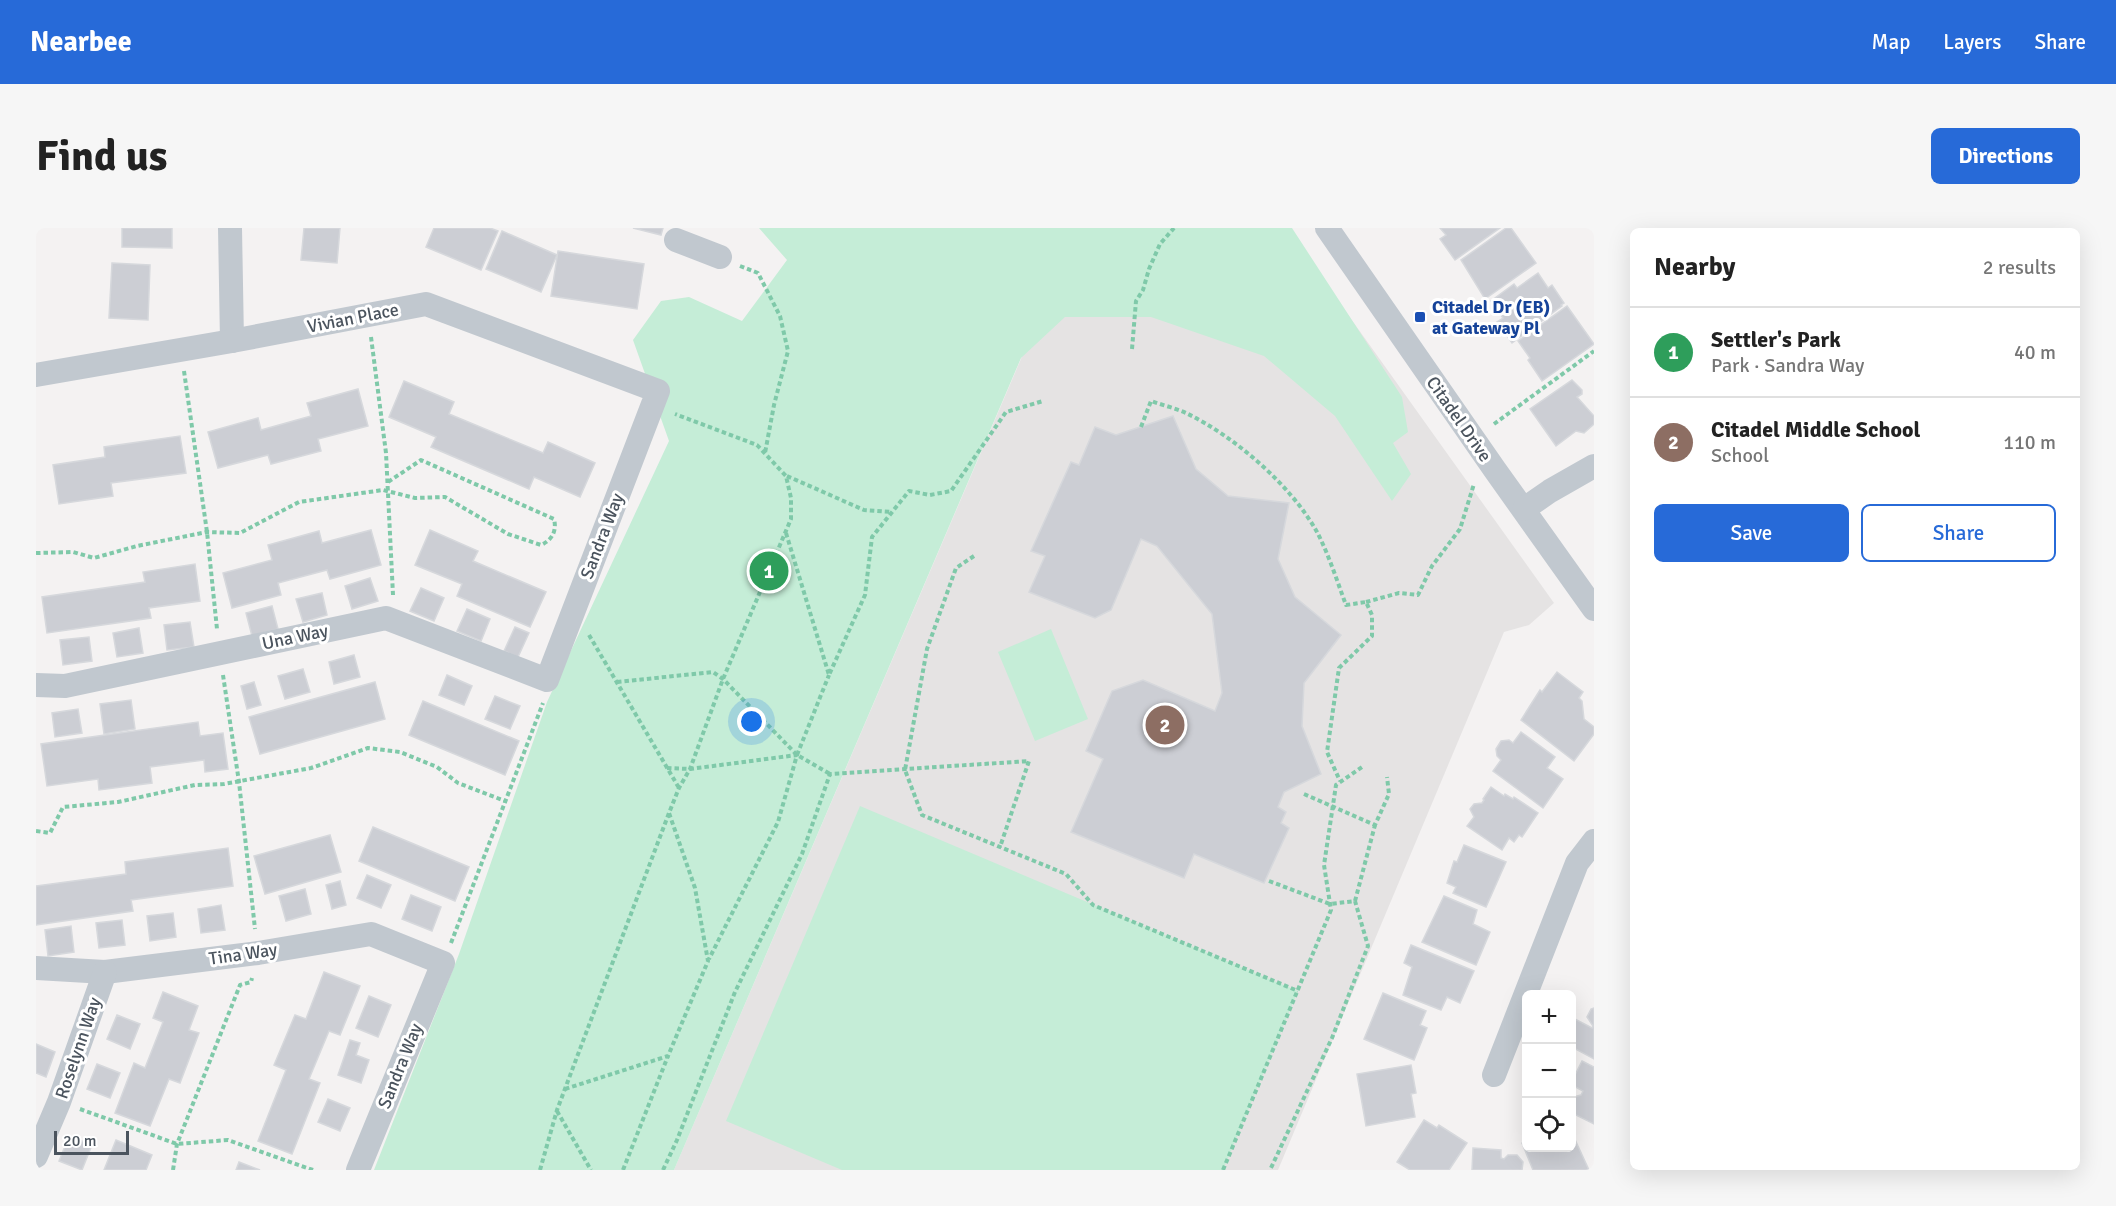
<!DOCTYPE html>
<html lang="en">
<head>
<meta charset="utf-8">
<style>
	:root { --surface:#fff; --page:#f6f6f6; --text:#222; --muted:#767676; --line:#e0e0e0; --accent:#276ad8 }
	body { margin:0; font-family:Signika,sans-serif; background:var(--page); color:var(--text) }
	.controls { position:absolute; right:18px; bottom:18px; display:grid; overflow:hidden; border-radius:9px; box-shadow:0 6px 24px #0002 }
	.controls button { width:54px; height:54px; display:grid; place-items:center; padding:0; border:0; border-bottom:2px solid var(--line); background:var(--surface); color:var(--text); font:30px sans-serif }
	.scale { position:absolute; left:18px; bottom:15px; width:75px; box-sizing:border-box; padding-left:6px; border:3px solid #4b545e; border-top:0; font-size:16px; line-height:21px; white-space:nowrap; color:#4b545e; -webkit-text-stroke:4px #fff; paint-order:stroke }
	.you { position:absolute; left:716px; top:494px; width:21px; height:21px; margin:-15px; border:4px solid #fff; border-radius:50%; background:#1a73e8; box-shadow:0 0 0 9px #1a73e833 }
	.badge { display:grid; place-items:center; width:39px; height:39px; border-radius:50%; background:var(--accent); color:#fff; font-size:20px; font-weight:700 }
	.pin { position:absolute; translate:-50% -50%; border:3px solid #fff; box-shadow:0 2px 6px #0006 }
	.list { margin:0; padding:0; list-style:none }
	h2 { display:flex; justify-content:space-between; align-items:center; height:78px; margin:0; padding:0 24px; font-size:26px }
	h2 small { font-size:20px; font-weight:400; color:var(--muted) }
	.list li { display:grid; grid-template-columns:39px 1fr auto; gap:18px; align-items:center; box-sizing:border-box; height:90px; padding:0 24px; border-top:2px solid var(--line) }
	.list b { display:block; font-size:22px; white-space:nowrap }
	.list p { margin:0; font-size:20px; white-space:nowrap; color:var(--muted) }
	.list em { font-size:20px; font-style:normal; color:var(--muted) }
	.actions { display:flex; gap:12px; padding:18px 24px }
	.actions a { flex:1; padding:14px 0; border:2px solid var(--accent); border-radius:9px; text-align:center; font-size:21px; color:var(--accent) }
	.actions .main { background:var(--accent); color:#fff }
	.icon { flex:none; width:33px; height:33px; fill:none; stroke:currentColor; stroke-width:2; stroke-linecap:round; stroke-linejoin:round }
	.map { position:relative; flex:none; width:1558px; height:942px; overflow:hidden; border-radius:9px }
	header { display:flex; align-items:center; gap:36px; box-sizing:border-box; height:84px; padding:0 30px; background:var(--accent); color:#fff }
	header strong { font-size:28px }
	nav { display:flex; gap:33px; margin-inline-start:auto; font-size:21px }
	.intro { display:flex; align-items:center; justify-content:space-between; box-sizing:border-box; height:144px; padding:0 36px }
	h1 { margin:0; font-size:42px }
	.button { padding:15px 27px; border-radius:9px; background:var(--accent); color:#fff; font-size:21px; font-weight:700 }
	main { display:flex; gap:36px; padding:0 36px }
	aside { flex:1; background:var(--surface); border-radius:9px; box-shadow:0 6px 24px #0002 }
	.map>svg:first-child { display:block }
	.education { fill:#e5e3e3 }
	.green { fill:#c5edd7 }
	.building { fill:#ccced4; stroke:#d6d8dc; stroke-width:1.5 }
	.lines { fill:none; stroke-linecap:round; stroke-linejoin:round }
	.path { stroke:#7fc9a9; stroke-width:4; stroke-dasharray:4.5 3; stroke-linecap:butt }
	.minor { stroke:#c1c8cf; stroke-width:24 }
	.transit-dot { fill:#1a4fb4; stroke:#fff; stroke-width:2 }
	.labels { text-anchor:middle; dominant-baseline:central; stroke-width:6; stroke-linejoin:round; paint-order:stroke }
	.transit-label { font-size:18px; font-weight:bold; fill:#164399; stroke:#fff; text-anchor:start }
	.street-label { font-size:18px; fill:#4b545e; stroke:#fff }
</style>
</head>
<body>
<header>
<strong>Nearbee</strong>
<nav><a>Map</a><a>Layers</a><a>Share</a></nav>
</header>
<div class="intro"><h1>Find us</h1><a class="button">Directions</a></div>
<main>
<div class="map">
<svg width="1558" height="942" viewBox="0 0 1558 942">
	<rect width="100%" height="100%" fill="#f4f2f2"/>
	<path class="education" d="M1041,0h209l268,375 -25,22 -25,7 -226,538h-604z"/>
	<g class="green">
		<path d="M723,0h533l110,169 6,35 -15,11 18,31 -19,27 -57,-85 -71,-60 -113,-39h-86l-44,41 -347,812h-300l85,-216 88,-252 122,-261 -36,-101 28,-39 28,-4 53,24 45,-61z"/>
		<path d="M1015,401l37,90 -53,22 -37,-89z"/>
		<path d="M824,578l438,185 -75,179h-381l-116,-49z"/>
	</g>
	<g class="building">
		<path d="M86,0h50v20l-50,-1z"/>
		<path d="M268,0h36l-3,35 -36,-3z"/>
		<path d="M398,0h56l8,3 -17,39 -55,-23z"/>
		<path d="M597,0h30l-2,7z"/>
		<path d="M1404,0h60l-45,32 -15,-21 6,-4z"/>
		<path d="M1470,0h5l25,35 -51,36 -24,-39z"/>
		<path d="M466,3l55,24 -16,37 -55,-23z"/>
		<path d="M522,23l86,13 -7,45 -86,-13z"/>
		<path d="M76,35l38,2 -2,55 -39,-2z"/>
		<path d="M1502,45l10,15 4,-3 12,18 -3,2 1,1 -50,37 -15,-21 6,-4 -12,-17 23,-17 3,4z"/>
		<path d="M1531,78l27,38 -52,37 -14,-21 2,-2 -12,-17z"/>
		<path d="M1536,152l10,10v4l-5,3 17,19v8l-10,9 -8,-2 -20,15 -26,-37z"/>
		<path d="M368,153l50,21 -5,12 94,39 5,-11 47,21 -15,34 -46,-20 -5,12 -98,-42 5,-10 -47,-20z"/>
		<path d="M322,161l10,37 -50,13 3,12 -50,13 -3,-9 -50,13 -10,-36 50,-14 3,12 50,-14 -4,-13z"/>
		<path d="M1137,188l23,53 32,27 61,7 -11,56 17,38 46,38 -37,48 -2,43 19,48 -37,18 -6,15 8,5 -5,11 8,5 -25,55 -70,-29 -10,24 -113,-46 32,-73 -17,-8 26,-60 31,-11 72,31 7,-18 -10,-79 -55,-68 -16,-7 -30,71 -16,8 -66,-26 16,-36 -14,-5 40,-89 8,3 16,-38 21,8z"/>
		<path d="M144,208l6,37 -75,10 2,13 -54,8 -6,-39 52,-8 -1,-10z"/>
		<path d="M335,302l10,35 -51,14 -3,-9 -49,13 3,12 -49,13 -9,-35 49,-13 -4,-15 51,-14 3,12z"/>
		<path d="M394,302l48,21 -5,10 73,31 -16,35 -73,-31 5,-12 -47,-19z"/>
		<path d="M159,336l5,37 -51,7 2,10 -104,15 -5,-36 103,-15 -2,-10z"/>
		<path d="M334,350l8,23 -26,8 -7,-23z"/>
		<path d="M385,360l23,10 -10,23 -24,-10z"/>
		<path d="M286,365l5,22 -24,7 -7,-23z"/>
		<path d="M236,378l6,23 -26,7 -6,-23z"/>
		<path d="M431,381l23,10 -9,22 -24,-10z"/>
		<path d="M154,394l4,25 -27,3 -3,-25z"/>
		<path d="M479,399l14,6 -11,24 -14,-6z"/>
		<path d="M103,400l4,25 -26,4 -4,-24z"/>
		<path d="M53,409l3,24 -29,4 -3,-25z"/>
		<path d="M318,427l6,22 -26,7 -5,-22z"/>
		<path d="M267,441l7,23 -25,7 -7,-23z"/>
		<path d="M1521,444l26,20 -4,6 3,3 2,18 10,8v7l-20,27 -53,-41 19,-30 2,2z"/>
		<path d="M411,447l25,11 -8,19 -25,-10z"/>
		<path d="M218,454l7,23 -14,4 -6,-23z"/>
		<path d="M339,454l10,37 -125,35 -11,-37z"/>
		<path d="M459,468l25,10 -10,23 -25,-10z"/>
		<path d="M95,472l4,29 -31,5 -4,-30z"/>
		<path d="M387,473l96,40 -14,34 -96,-40z"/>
		<path d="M42,481l4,24 -27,4 -3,-24z"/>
		<path d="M162,494l2,14 23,-3 5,36 -23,3 -1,-12 -54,7 2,16 -53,7 -1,-11 -51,7 -6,-42z"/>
		<path d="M1485,504l34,25 -8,11 16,11 -20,29 -50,-37 8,-11 -4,-4 -1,-7 5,-8 8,-1 4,3z"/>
		<path d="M1455,559l13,9 1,-2 8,5 1,-2 24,16 -16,24 -3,-2 -5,7 -5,-4 -7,12 -35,-24 7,-9 -4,-8 4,-5 8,-1 2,-3 -1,-1z"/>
		<path d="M337,599l96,40 -14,34 -96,-40z"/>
		<path d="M294,607l11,37 -76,22 -11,-38z"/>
		<path d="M1428,617l42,17 -20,45 -33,-14 3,-6 -9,-4 7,-22 3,1z"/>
		<path d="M192,620l5,38 -102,14 2,11 -97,14v-39l90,-12 -1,-12z"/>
		<path d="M331,647l24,10 -10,23 -24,-10z"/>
		<path d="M304,653l6,24 -14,4 -6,-24z"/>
		<path d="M269,661l6,25 -25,7 -7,-25z"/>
		<path d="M375,667l30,12 -9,24 -30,-12z"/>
		<path d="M1408,668l33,14 -4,14 17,8 -14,33 -54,-23z"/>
		<path d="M185,677l4,25 -24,3 -3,-24z"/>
		<path d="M137,685l3,24 -26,4 -3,-25z"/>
		<path d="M86,692l3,25 -26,3 -3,-25z"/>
		<path d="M35,698l3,26 -26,4 -3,-26z"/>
		<path d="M1375,717l63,26 -14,32 -13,-6 -6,13 -38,-15 9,-28 -8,-4z"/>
		<path d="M288,744l36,14 -20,49 -11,-4 -20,48 11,4 -28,71 -34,-13 28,-71 -12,-5 21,-50 11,4z"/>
		<path d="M127,764l35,14 -9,24 10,3 -19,50 -11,-4 -19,47 -35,-13 19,-50 11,5 18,-46 -10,-4z"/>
		<path d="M1347,765l43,18 -6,14 7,3 -13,32 -50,-21z"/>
		<path d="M333,768l22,9 -13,32 -22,-9z"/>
		<path d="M1558,780v51l-22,-12v-21l3,-7 17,9 1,-2 -6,-9 4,-8z"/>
		<path d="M81,787l23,9 -10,25 -23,-10z"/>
		<path d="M314,812l10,3 -4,12 13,5 -8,23 -23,-8z"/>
		<path d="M0,816l19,8 -9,25 -10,-4z"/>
		<path d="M1546,833l12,6v57l-22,-11 1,-16 8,-2 2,-4 -11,-6v-4z"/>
		<path d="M61,836l23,9 -10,25 -23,-9z"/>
		<path d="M1375,837l5,28 -5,1 4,23 -49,9 -9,-52z"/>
		<path d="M292,871l22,9 -10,23 -22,-9z"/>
		<path d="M1388,892l13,8 2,-3 28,18 -18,27h-39l-13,-8z"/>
		<path d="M1536,905l17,37h-56l-11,-27 4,-2v7h46z"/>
		<path d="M33,908l23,9 -10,25 -23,-9z"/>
		<path d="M80,912l36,15 -6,15h-42z"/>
		<path d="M1437,920l28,2v8l3,1 4,-4h9l6,7 -1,8h-50z"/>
		<path d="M203,934l21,8h-24z"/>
	</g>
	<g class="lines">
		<g class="path">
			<path d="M704,38l18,7 22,43 8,35 -14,54 -9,48"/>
			<path d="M335,109l15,116 7,142"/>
			<path d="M1096,121l4,-48 7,-11 6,-21 11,-25 14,-16"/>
			<path d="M148,143l23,161 10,97"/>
			<path d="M1458,196l100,-73"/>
			<path d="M1105,199l10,-26c11,4 24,7 35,12 48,23 105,72 131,119 12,23 20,49 29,73l20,-3 6,13v21l-33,32 -12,84 13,29"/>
			<path d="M751,248l77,34 28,2"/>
			<path d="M750,305l43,142 36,-80 7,-58 37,-46 21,4 21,-4 55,-79 37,-11"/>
			<path d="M0,325l37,-1 21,6 43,-12 70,-14 33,1 59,-31 84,-12 32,8 30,-1 63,37 33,11c11,-5 16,-14 13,-26l-133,-59 -33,22"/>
			<path d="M938,328l-18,12 -29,81 -22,121 17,45 144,59 27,31 205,86"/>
			<path d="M1330,374l33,-9 19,2 14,-29 28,-37 14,-45"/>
			<path d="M553,407l90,153"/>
			<path d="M187,447l16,107 16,147"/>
			<path d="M581,454l96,-10 10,7 74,76 33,19"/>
			<path d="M761,527l32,-80"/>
			<path d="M631,540l23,1 107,-14 -19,67 -69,137"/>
			<path d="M1268,566l71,31 14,-31 -2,-17"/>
			<path d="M0,603l14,2 13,-26 55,-5 77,-17 29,-1 87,-16 57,-20 32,4 37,15 21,16 47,18"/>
			<path d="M1233,653l61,23 25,-3 13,45 -36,92 -62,132"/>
			<path d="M1319,673l20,-76"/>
			<path d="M415,715l92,-240"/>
			<path d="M529,861l103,-33 40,-95 -13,-73 -26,-75"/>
			<path d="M44,881l97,35 51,-4 85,30"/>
			<path d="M521,883l34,59"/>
			<path d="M137,942l4,-26 63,-159 11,-3 1,-4"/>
			<path d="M504,942l17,-60 112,-297 10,-25 11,-19 33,-90 68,-160v-21l-5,-22 -29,-31 -82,-31"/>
			<path d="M587,942l45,-114"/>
			<path d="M627,942l14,-30 58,-148 67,-138 28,-80 199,-13 -29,86"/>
			<path d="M1187,942l108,-260 -7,-45 12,-80 26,-18"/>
		</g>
		<g class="minor">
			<path d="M194,0l2,113"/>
			<path d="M1291,0l168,242 99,139"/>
			<path d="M640,12l44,17"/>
			<path d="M0,147l196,-34 194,-37 232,87 -111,289 -161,-62 -321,68 -29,-1"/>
			<path d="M1488,281l26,-18 44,-25"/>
			<path d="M0,740l69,4 153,-19 113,-19 72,29 -85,207"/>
			<path d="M1458,847l83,-212 17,-22"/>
			<path d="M0,928l23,-54 46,-130"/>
		</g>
	</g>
	<rect class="transit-dot" x="1378" y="83" width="12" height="12" rx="3"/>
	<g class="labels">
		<g class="transit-label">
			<text x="1396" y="79">Citadel Dr (EB)<tspan x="1396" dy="21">at Gateway Pl</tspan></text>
		</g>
		<g class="street-label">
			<text transform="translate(317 90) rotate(-11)">Vivian Place</text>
			<text transform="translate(1423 191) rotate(55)">Citadel Drive</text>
			<text transform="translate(566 308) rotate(-69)">Sandra Way</text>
			<text transform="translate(259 409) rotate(-12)">Una Way</text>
			<text transform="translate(207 726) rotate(-8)">Tina Way</text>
			<text transform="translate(42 820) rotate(-71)">Roselynn Way</text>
			<text transform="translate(364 838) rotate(-68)">Sandra Way</text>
		</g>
	</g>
</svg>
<div class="controls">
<button>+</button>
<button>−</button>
<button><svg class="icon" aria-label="locate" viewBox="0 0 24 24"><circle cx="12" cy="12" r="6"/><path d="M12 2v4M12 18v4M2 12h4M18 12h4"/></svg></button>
</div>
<div class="scale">20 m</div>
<div class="you"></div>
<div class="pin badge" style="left:733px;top:343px;background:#2e9e5b">1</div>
<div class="pin badge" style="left:1129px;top:497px;background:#8d6e63">2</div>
</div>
<aside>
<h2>Nearby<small>2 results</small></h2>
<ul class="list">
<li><span class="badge" style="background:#2e9e5b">1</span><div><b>Settler's Park</b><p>Park · Sandra Way</p></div><em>40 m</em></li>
<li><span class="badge" style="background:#8d6e63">2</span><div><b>Citadel Middle School</b><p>School</p></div><em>110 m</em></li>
</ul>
<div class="actions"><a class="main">Save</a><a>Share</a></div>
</aside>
</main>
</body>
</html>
